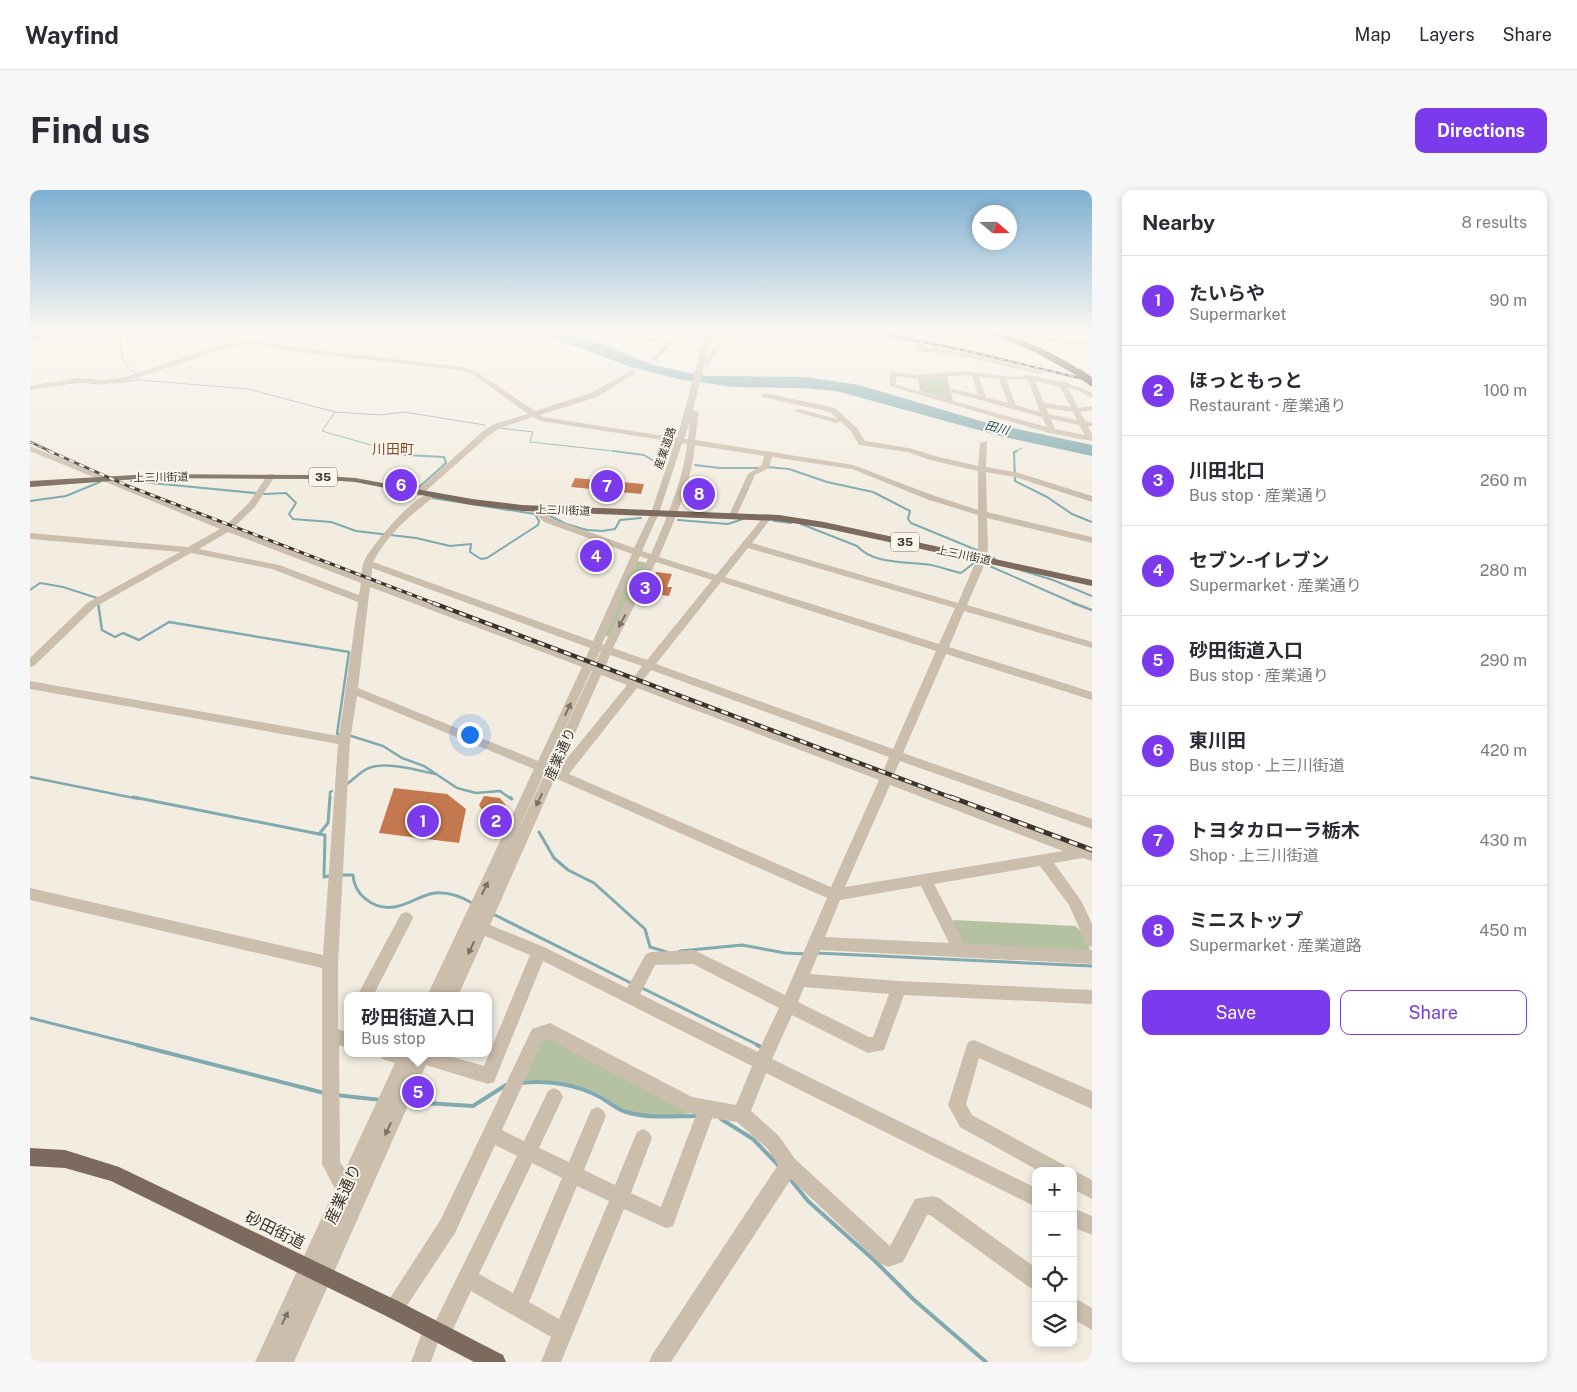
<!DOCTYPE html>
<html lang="en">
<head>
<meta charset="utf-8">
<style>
	:root { --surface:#fff; --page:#f7f7f7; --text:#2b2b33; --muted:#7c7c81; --line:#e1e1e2; --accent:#7c3aed }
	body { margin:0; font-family:"Public Sans","Noto Sans JP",sans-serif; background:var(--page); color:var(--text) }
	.controls { position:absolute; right:15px; bottom:15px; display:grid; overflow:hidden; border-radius:10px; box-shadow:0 2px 8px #0003 }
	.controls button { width:45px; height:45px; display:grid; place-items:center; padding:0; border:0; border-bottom:1px solid var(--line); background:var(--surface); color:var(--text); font:25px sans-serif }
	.compass { position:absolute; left:942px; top:15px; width:45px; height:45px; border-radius:50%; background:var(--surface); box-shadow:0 2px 8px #0003; rotate:110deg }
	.you { position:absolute; left:439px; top:544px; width:18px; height:18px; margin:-12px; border:4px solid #fff; border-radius:50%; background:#1a73e8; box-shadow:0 0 0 8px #1a73e833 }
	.badge { display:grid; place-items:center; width:32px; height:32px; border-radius:50%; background:var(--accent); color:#fff; font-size:16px; font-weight:700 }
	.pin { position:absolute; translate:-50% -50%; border:2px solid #fff; box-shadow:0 1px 5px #0006 }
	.popup { position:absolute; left:314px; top:802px; width:148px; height:65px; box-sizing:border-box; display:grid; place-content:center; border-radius:10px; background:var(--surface); filter:drop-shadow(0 1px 4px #0005); font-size:16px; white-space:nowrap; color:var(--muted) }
	.popup b { font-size:19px; color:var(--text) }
	.popup::after { content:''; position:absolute; left:50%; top:100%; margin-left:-10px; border:10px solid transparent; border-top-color:var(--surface) }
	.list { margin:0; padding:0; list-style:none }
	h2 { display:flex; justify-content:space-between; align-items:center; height:65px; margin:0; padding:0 20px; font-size:21px }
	h2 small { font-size:16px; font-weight:400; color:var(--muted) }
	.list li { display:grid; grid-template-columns:32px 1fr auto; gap:15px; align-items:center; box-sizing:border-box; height:90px; padding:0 20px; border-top:1px solid var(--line) }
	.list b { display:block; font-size:19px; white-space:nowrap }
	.list p { margin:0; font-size:16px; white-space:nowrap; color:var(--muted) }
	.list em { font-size:16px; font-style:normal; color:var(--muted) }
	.actions { display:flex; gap:10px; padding:15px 20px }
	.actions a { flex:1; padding:11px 0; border:1px solid var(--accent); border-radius:10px; text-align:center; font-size:18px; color:var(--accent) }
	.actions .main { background:var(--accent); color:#fff }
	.icon { flex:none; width:28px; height:28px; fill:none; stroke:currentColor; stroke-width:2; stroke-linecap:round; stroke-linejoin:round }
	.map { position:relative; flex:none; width:1062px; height:1172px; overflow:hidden; border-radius:10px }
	header { display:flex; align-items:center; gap:30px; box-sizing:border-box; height:70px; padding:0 25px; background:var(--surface); border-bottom:1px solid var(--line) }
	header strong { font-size:24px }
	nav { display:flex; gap:28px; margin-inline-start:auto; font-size:18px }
	.intro { display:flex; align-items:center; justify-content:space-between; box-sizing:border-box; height:120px; padding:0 30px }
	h1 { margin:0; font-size:35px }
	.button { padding:12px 22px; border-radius:10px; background:var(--accent); color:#fff; font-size:18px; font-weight:700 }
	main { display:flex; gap:30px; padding:0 30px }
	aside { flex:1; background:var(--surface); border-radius:10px; box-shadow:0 2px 8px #0003 }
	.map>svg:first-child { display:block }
	.green { fill:#b4c2a1 }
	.water { fill:#81a9b0 }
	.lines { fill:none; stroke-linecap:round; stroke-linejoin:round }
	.stream-far4 { stroke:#81a9b0; stroke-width:1 }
	.stream-far3 { stroke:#81a9b0; stroke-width:2 }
	.stream-far2 { stroke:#81a9b0; stroke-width:2.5 }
	.stream-far1 { stroke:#81a9b0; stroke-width:3 }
	.stream { stroke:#81a9b0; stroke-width:4 }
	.river { stroke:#81a9b0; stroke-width:16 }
	.building { fill:#c3784f }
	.minor { fill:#ccbead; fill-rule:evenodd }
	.major { fill:#7b6a5d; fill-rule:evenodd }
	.highway { fill:#5b4d43; fill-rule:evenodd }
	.rail-far3-casing { stroke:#3a322b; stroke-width:2.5 }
	.rail-far2-casing { stroke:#3a322b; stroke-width:3 }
	.rail-far1-casing { stroke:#3a322b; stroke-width:4.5 }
	.rail-casing { stroke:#3a322b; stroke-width:5 }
	.rail-far3 { stroke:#faf6ee; stroke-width:1; stroke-dasharray:4.5; stroke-linecap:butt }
	.rail-far2 { stroke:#faf6ee; stroke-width:2; stroke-dasharray:5.5; stroke-linecap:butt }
	.rail-far1 { stroke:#faf6ee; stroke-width:2.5; stroke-dasharray:7; stroke-linecap:butt }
	.rail { stroke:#faf6ee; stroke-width:3; stroke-dasharray:9; stroke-linecap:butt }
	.highway-bridge { stroke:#5b4d43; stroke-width:8 }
	.oneway { fill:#7c7166 }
	.labels { text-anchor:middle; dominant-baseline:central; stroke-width:4; stroke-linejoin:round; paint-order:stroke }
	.far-street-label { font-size:11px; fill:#3a322b; stroke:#faf6ee }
	.far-water-label { font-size:12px; font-style:italic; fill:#21515b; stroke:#faf6ee }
	.shield { fill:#faf6ee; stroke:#746d66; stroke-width:1 }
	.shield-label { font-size:12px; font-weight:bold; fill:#3a322b }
	.far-quarter-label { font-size:14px; fill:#874826; stroke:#faf6ee }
	.street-label { font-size:14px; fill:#3a322b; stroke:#faf6ee }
	.near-street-label { font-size:16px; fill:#3a322b; stroke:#faf6ee }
</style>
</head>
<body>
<header>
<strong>Wayfind</strong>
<nav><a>Map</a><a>Layers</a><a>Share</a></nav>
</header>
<div class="intro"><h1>Find us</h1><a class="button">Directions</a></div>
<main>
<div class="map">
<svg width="1062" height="1172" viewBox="0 0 1062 1172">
	<rect width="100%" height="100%" fill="#f3ede1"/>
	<g class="green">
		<path d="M917,186l6,25 -33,-10 -2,-13z"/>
		<path d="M607,371l10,2 -37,74 -5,-1z"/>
		<path d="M924,730l121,6 7,6 8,17 -3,5 -121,-7 -16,-22z"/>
		<path d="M519,848l142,75c-21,5 -45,4 -66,-3 -9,-3 -17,-11 -26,-16 -24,-11 -54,-16 -80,-13l21,-41z"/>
	</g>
	<path class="water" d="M492,142h49l82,33 36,8 18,3 98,1 54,8 125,37 108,23v11l-88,-19 -168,-46 -34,-3 -68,-1 -56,-8 -47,-12 -77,-29z"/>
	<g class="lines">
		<g class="stream-far4">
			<path d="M91,147c-2,15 2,28 15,37"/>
			<path d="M107,187l2,3 109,9 87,23 -13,19 73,21"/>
			<path d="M83,193l26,-3"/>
			<path d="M16,197l32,-5 24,2"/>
			<path d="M305,222l46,3 23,-3 81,13"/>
			<path d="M469,238l34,4 -3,10 92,10"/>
			<path d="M984,262l8,-4"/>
		</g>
		<g class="stream-far3">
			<path d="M361,261l15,4 38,2 2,6 -29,26"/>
			<path d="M583,261l31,4 18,11"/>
			<path d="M987,261l-3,1 1,29 32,16 25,17 20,8"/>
			<path d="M665,275l25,3h41"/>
			<path d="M737,277l22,2 38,13 46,10 37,19 -2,8 3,4 68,28"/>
			<path d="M101,291l134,13 21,-1 10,10 -7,11 4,5 38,3 25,9 60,7 34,8 21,-2 -1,8 11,7 6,-1 51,-33 1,-4 -4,-7"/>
			<path d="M402,308l103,16"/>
			<path d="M0,311l36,-5 34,-14"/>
			<path d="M516,324l20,10 21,6 15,1 13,-2 5,-9 21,-2"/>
			<path d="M648,330l50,4 15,-5"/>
			<path d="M744,331l17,2"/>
			<path d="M771,334l56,22c17,19 50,15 74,19 10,2 20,6 30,8l13,-10"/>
			<path d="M957,365l8,4"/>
			<path d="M955,374l91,40"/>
			<path d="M980,377l43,13 39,16"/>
			<path d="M0,400l10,-7 23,4 34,11 1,6"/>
		</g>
		<g class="stream-far2">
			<path d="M68,413l4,27 13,7 8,-4 16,7 30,-18 180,30 -12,82 5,1"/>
			<path d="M1043,413l19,7"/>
			<path d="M318,545l35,11 19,12 22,8 33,22 19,5 24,-2 11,8"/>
			<path d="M0,587l109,22"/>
			<path d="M317,594c7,-5 14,-13 22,-16 16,-7 49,2 66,6"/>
			<path d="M300,609v-7l2,-1"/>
		</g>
		<g class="stream-far1">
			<path d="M103,607l186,37 9,-11 2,-26"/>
			<path d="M480,607l2,2"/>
			<path d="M509,642l15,26 14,12 26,13 51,46 5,18 17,5"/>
			<path d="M289,644l6,1 -1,42 5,-1"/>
			<path d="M311,685h12c1,20 21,35 41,32 15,-2 26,-12 41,-14 14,-1 25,3 37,10"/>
			<path d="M463,724l140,70"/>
			<path d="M650,761l62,-6 43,8 21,1"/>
			<path d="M786,763l276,13"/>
			<path d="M610,797l120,59"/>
			<path d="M0,828l112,28"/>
		</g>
		<g class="stream">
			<path d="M107,855l187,48"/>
			<path d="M727,855l6,3"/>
			<path d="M491,893c26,-3 55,1 79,14 9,5 16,12 26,15 24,7 49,4 73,4"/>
			<path d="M306,905l45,5"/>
			<path d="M379,912l64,4 33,-21"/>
			<path d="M691,929l32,20 27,28"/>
			<path d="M760,989l18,22 67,60 38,38 73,63"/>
		</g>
		<path class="river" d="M0,142h6"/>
	</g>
	<g class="building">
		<path d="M545,288l69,6 -3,10 -70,-7z"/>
		<path d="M626,382l16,2 -5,13h5l-3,9 -21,-3z"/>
		<path d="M364,598l53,6 19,15 -7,34 -80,-10z"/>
		<path d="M454,606l16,2 8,10 -11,25 -18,-28z"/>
	</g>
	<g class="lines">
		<g class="minor">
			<path d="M573,142l67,8 9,-8h6l-29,28 -3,-2 14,-15 -46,-5z"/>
			<path d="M676,142h6l-7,29 11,-16 3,-13h6l-3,13 -14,20h-4l-11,45 6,2 -4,28 158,25 82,31 43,14v-39l-48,-11 -22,-8 -49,-7 -8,-14 -11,-10 -4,2 -42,-12 4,-2 40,10 -8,-7 -68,-15 -1,-2 4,-2 70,15 22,20 8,13 44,7 26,8 43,10 2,-23 7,-2 -1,26 33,6 73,23v6l-77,-25 -29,-5 1,40 105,25v6l-105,-25 1,30 -2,13 -19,44 125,37v6l-128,-37 -15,36 143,45v8l-146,-46 -43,99 189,66v10l-192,-68 -7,15 199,74v11l-9,-3 -29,5 28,39 10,22v23l-5,-1 -18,-41 -29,-39 -106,18 31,60 127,6v14l-272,-14 -10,24 89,7 193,9v14l-188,-9 -20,55 -16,3 -76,-38 -20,44 264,129v19l-270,-134 -15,38 28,25 16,23 95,87 25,-47 17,-3 7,2 97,70v22l-7,-3 -99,-72h-3l-24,47 -15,5 -7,-3 -90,-85 -120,183h-22l3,-7 126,-190 -11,-17 -30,-26 -25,-4 -39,108 -7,2 -42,-19 -63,153h-20l10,-25 -80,-46 -23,49 -7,3 -3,-1 -7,20h-20l15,-40 7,-3 3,1 81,-164 -22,-11 -40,88 -55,83 -7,3 -7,-3 -3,-7 58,-90 91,-190 18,-6 142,74 44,8 16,-39 -209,-105 -49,121 -6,2 -62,-19 -132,297h-39l80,-173 -13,-25v-196l-292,-68v-12l293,67 15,-211 -308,-55v-8l309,55 19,-134 -86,-33 -81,-16 -96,54 -61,59 -4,1v-9l57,-55 93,-51 -150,-13v-6l158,14 32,-18 -190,-78v-5l196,79 23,-22 19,-29h6l1,2 -20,31 -22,21 128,48c1,-5 1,-10 3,-15 8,-16 52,-70 70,-68v4c-25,19 -46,37 -61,65l220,79 39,-87 -88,-32 -6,-6v-6l7,-2 1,7 4,3 84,30 17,-35 24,-71 -134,-21 -8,-4 -33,11 -12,8 -68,60 -3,-1v-4l65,-59 12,-8 34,-10 -54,-39 -14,-5 -160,-18 -48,-9 -27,5 -98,33 -21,3 -29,-2 -47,8v-4l47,-8 29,2 20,-3 96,-32 30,-6 48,9 163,19 15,6 57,38 56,-18 42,-23 3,2 -1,1 -38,24 -57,18 3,2 134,21zM660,231l-2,18h-4zM652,253l5,1c-4,38 -21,75 -36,110l-9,-3 17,-38zM665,255l69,11 -2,9 -14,9 -19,41 4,3 4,-3 18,-40 14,-7 3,-11 80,12 77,31 49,15v33l-2,13 -18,42 -206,-60 20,-26 -4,-3 -3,1 -49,60 -57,-18c15,-36 32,-73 36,-112zM198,342l133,51 -2,12 -80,-30 -80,-16zM718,358l207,60 -16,36 -214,-67zM610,366l8,3 -44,86 -2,-1zM626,372l56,18 -65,80 -34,-12zM342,378l218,80 -5,12 -214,-80zM691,392l215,69 -43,98 -237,-85zM340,397l212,80 -44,94 -180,-73zM570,461h1l-6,13h-1zM580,465l32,11 -9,12 -28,-10zM621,480l238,87 -6,15 -241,-90zM561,481h1l-44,94zM571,485l26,10 -67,82zM607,498l242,92 -48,107 -262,-113zM327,506l177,73 -107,227h31l27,-60 45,19 -46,111 -45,-13h-59l2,6 13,4 -50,107 -5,-8 -1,-117 9,3v-16l-10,-3v-66l12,-222zM514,584h1l-33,69zM525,588l272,120 -42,97 -91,-45 -43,2 -5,2 -19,34 -83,-41 -54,-22zM860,595l173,66 -218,36zM891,696l28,57 -124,-6 15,-37zM663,774l86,44 -21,44 -118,-58 15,-29zM774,797l85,7 -16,43h-4l-71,-35zM519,849l135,72 12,4 -35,92 -30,-14 21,-55 -3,-6 -6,-3 -6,3 -22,53 -31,-15 22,-54 -3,-6 -6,-3 -6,3 -22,52 -30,-14 24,-51 -3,-6 -6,-3 -6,3 -24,50 -22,-11 41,-90zM502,973l30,15 -49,115 -34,-19zM547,996l32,15 -50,118 -30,-17z"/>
			<path d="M833,142h11l45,9 3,2 1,4 43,6 77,19 -3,2 -74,-17 -46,-6 -3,-2 -1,-5z"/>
			<path d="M926,142h6l-2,9 -3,2 -3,-2z"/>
			<path d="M941,142h24l1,1 -3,2z"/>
			<path d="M985,144l77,8v4l-77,-8 -8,2 -3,-2z"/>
			<path d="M937,181l46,6 17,-2 30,7 3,-2c8,6 19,7 29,13v5l-13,-7 -11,-3 10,20 14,-2v4l-12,2 5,9 7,2v3h-4l4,8v7l-43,-8 -159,-47 -1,-12 3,-2 24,3zM937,185l5,1 6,19 -25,-6 -4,2 2,1 91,25 5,10 -151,-42v-9l20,3zM949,187l20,2 9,24 -22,-6zM995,189l3,1 12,32 -24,-7 -10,-25zM1005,191l25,6 11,20 -27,-4zM1016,218l27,4 4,8 -28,-6zM1021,229l28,6 6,10 -30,-6z"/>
			<path d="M376,722l5,2 2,4 -40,78h-16l44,-82z"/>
			<path d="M944,850l118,51v18l-113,-51 -13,46 6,11 92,50 3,6h-28l-79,-44 -12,-22 18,-57 2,-6z"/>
			<path d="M1043,980l19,10v19l-19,-10v-18h-2z"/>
			<path d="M1043,1018l19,8v19l-19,-8z"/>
			<path d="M1043,1107l19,11v22l-19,-11z"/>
		</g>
		<g class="major">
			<path d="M122,284l158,1 45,3 117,21 50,6 257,10 45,7 268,58v6l-268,-58 -45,-7 -257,-10 -50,-6 -117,-23 -45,-3 -158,-1 -122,9v-6z"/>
			<path d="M0,958l35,2 54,17 281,135 103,53 3,7h-32l-88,-46 -275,-135 -46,-13 -35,-2z"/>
		</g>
		<path class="highway" d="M956,142c21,-1 81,26 97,41l-7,2 -41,-23z"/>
		<g class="rail-far3-casing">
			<g id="rail-far3">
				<path d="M846,142l91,19 125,30"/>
				<path d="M0,252l22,10"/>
			</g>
		</g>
		<g class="rail-far2-casing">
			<path id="rail-far2" d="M19,261l79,35 308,118"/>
		</g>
		<g class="rail-far1-casing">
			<path id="rail-far1" d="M403,413l522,196"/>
		</g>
		<g class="rail-casing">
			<path id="rail" d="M921,607l141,53"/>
		</g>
		<use href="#rail-far3" class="rail-far3"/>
		<use href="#rail-far2" class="rail-far2"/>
		<use href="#rail-far1" class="rail-far1"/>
		<use href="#rail" class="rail"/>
		<path class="highway-bridge" d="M1049,183l13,9"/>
	</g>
	<defs><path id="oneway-solid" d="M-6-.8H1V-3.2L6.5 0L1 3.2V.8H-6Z" transform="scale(1.25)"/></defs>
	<g class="oneway">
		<use href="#oneway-solid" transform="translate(592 431) rotate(118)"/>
		<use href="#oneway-solid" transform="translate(538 519) rotate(-65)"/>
		<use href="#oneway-solid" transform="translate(509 610) rotate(115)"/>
		<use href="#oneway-solid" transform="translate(455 698) rotate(-65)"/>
		<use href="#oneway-solid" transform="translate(441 758) rotate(115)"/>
		<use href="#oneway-solid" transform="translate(358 939) rotate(115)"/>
		<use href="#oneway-solid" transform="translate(255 1128) rotate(-65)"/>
	</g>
	<linearGradient id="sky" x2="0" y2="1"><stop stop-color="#7fb0d2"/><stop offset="0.46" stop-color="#faf7f2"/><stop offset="1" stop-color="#faf7f2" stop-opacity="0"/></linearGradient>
	<rect width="1062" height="306" fill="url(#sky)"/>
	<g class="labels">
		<g class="far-street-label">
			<text transform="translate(635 258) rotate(-71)">産業道路</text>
			<text transform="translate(131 287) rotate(-1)">上三川街道</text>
			<text transform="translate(533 320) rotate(2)">上三川街道</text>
			<text transform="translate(934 365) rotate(12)">上三川街道</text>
		</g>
		<g class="far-water-label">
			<text transform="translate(967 238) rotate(15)">田川</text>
		</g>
		<g class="shield">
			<rect x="279" y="277.5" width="28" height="19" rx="4"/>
			<rect x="861" y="342.5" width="28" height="19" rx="4"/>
		</g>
		<g class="shield-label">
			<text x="293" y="287">35</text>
			<text x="875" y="352">35</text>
		</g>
		<g class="far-quarter-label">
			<text x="363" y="259">川田町</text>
		</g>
		<g class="street-label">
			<text transform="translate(530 564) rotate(-66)">産業通り</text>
		</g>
		<g class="near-street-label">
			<text transform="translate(313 1004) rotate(-65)">産業通り</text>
			<text transform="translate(245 1040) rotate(26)">砂田街道</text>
		</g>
	</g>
</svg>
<div class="controls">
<button>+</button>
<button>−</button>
<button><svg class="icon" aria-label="locate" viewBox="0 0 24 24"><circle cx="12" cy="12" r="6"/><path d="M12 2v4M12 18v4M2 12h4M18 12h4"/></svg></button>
<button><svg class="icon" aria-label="layers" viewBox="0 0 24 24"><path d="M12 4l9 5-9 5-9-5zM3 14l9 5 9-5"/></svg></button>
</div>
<svg class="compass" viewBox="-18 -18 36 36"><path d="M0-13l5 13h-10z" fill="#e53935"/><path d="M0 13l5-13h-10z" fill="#7c7c81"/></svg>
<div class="you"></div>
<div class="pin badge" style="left:393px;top:631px">1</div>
<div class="pin badge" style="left:466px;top:631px">2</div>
<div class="pin badge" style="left:615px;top:398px">3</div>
<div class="pin badge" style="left:566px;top:366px">4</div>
<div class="pin badge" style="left:388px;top:902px">5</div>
<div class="popup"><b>砂田街道入口</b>Bus stop</div>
<div class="pin badge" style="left:371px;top:295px">6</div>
<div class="pin badge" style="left:577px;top:296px">7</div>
<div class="pin badge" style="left:669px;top:304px">8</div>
</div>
<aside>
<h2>Nearby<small>8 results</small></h2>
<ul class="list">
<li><span class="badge">1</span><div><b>たいらや</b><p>Supermarket</p></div><em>90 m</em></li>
<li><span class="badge">2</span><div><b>ほっともっと</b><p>Restaurant · 産業通り</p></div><em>100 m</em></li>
<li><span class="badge">3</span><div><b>川田北口</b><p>Bus stop · 産業通り</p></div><em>260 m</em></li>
<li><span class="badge">4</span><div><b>セブン-イレブン</b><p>Supermarket · 産業通り</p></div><em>280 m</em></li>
<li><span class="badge">5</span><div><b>砂田街道入口</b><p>Bus stop · 産業通り</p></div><em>290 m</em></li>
<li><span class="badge">6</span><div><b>東川田</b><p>Bus stop · 上三川街道</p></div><em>420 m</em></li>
<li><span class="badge">7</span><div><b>トヨタカローラ栃木</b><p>Shop · 上三川街道</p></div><em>430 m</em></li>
<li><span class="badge">8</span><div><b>ミニストップ</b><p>Supermarket · 産業道路</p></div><em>450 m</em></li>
</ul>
<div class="actions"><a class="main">Save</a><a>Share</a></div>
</aside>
</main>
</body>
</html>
